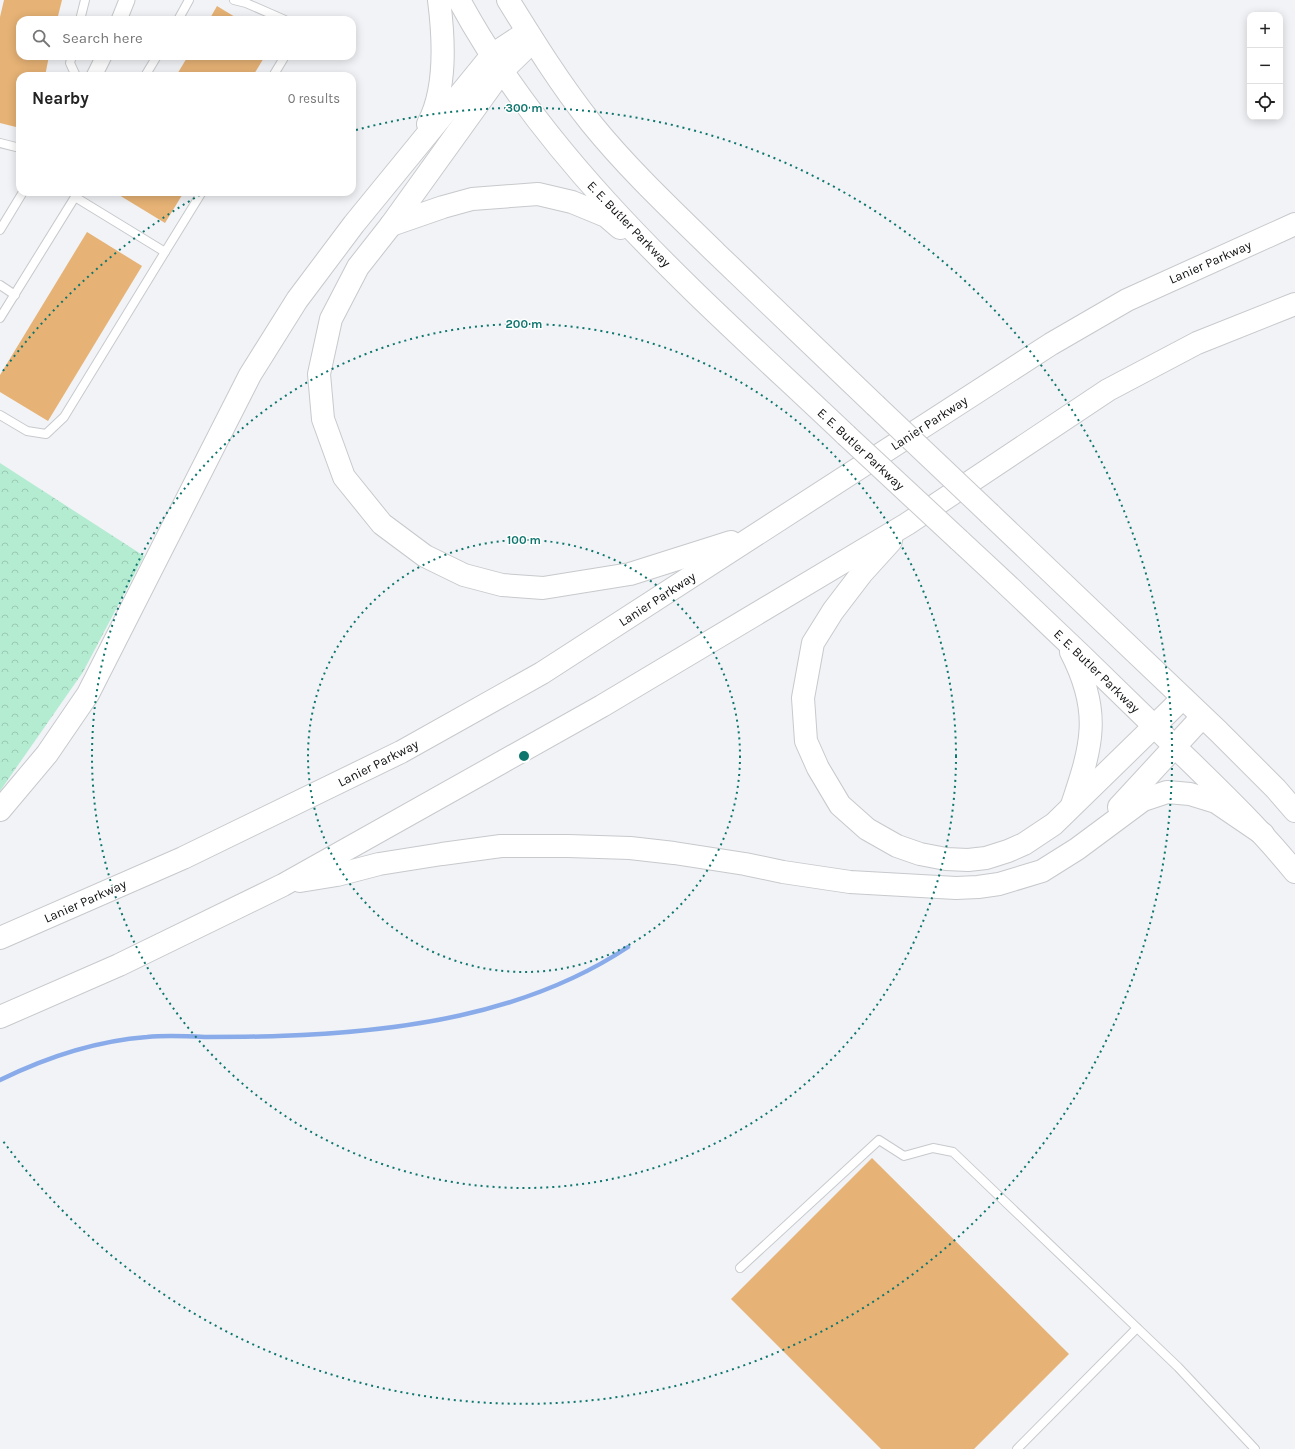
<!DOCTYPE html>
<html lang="en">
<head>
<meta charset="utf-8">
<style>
	:root { --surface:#fff; --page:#f2f2f2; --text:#222; --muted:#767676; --line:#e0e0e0 }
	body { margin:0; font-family:Karla,sans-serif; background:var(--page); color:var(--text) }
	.controls { position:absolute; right:12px; top:12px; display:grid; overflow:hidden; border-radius:8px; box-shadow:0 2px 10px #0003 }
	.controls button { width:36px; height:36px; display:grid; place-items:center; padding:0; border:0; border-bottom:1px solid var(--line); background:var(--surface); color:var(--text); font:20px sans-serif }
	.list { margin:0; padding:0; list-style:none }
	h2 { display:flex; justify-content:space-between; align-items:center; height:52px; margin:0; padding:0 16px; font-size:17px }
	h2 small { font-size:13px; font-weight:400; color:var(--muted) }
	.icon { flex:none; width:22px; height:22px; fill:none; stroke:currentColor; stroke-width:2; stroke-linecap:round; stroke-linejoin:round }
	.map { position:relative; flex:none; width:1295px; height:1449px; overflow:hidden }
	.search { position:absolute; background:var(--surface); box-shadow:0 2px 10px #0003; left:16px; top:16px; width:340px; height:44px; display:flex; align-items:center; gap:10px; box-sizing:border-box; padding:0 14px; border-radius:12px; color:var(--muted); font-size:15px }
	.panel { position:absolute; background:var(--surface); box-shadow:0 2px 10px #0003; left:16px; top:72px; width:340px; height:124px; border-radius:12px }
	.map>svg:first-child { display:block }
	.forest { fill:url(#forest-crowns) }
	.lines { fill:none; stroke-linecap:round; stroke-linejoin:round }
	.stream { stroke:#8aabea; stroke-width:4.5 }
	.building { fill:#e6b275 }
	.lane-casing { stroke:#c7c9cc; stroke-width:10 }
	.street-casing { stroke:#c7c9cc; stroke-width:17 }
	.highway-casing { stroke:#c7c9cc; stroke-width:24 }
	.lane { stroke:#fff; stroke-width:8 }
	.street { stroke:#fff; stroke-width:15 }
	.highway { stroke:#fff; stroke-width:22 }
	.highway-bridge-casing { stroke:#c7c9cc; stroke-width:24; stroke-linecap:butt }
	.highway-bridge { stroke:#fff; stroke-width:22 }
	.ring { fill:none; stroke:#0f766e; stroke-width:2; stroke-dasharray:2 4 }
	.labels { text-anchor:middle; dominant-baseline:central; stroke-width:3; stroke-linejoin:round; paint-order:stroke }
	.street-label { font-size:13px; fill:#0e0f10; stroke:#fff }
	.centre { fill:#0f766e; stroke:#fff; stroke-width:2 }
	.ring-label { font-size:12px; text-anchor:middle; font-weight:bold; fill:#0f766e; stroke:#fff; stroke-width:3; stroke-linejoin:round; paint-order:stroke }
</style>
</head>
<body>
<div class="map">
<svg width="1295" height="1449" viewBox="0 0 1295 1449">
	<defs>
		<pattern id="forest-crowns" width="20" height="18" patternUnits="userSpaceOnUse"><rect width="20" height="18" fill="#b4ecd2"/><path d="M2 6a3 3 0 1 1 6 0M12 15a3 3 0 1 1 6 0" fill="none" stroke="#9ac9b3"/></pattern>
	</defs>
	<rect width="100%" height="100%" fill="#f1f3f6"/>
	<path class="forest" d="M0,463l144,93 -61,116 -83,119z"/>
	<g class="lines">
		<path class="stream" d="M0,1080c47,-23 94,-39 147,-43 19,-2 39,-1 58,0 24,0 48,0 73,-1 120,-4 248,-21 350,-89"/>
	</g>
	<g class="building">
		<path d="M4,0h58l-5,20h-37v36h29l-4,20h-25v52l-20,-5v-106z"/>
		<path d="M217,6l23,14h-31z"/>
		<path d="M188,56h77l-12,20h-77z"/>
		<path d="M114,192h70l-19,31z"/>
		<path d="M87,232l55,34 -94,155 -48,-29v-17z"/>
		<path d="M872,1158l197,196 -95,95h-93l-150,-150z"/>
	</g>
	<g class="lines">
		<g class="lane-casing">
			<g id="lane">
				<path d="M234,0l12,3 39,17"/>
				<path d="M80,20l5,-20"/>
				<path d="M178,20l11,-20"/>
				<path d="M72,56l-2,7 6,13"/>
				<path d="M145,76l12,-20"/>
				<path d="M273,76l12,-20"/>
				<path d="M0,143l20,5"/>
				<path d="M0,230l23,-38"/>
				<path d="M165,252l37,-60"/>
				<path d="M0,285l15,10"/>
				<path d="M0,318l75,-121 90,55 -101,165 -18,17 -19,-3 -27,-16"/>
				<path d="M740,1268l139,-128 25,16 29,-8 20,4 225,215 77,82"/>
				<path d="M1017,1449l120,-121"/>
			</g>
		</g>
		<g class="street-casing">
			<g id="street">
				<path d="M119,20l8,-20"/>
				<path d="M94,76l10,-20"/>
			</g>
		</g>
		<g class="highway-casing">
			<g id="highway">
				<path d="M459,0c93,172 247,302 387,435"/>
				<path d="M508,0c26,42 52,84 83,123 38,47 83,89 126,131 53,50 105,101 158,151"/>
				<path d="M533,41l-32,31 -110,153 -33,42 -27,52 -12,55 4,45 21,58 38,47 43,32 39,19 38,10 41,3 87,-14 101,-32"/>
				<path d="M428,124c19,-35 16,-85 11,-124"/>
				<path d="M391,225l52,-18 29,-8 66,-5 34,8 34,14 14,12"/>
				<path d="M990,514l228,217 58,58 19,22"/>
				<path d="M959,540c66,61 131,123 195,186 48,48 98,93 141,146"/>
				<path d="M891,541l-29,32 -29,38 -20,32 -10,55 3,43 12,27 22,37 27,24 30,17 23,8 26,5 22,1 18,-2 22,-7 16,-7 30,-20 129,-126"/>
				<path d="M1071,652c31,60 21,94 1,153"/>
				<path d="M1119,807l83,-90"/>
				<path d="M0,810l47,-56 41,-60 162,-319 47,-75 57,-76 138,-169 35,-23"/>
				<path d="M300,881l37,-6 42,-11 63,-10 59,-8h67l62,2 44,5 71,11 38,8 67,10 106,6 22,-1 21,-3 43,-13 35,-22 66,-49 24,-8 23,2 26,8 47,32"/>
				<path d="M0,938l183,-80 218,-106 141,-79 509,-329 76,-44 168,-76"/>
				<path d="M0,1017l119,-52 164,-80 319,-179 305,-182 201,-134 89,-47 98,-39"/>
			</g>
		</g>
		<use href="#lane" class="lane"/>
		<use href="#street" class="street"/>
		<use href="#highway" class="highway"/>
		<g class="highway-bridge-casing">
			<g id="highway-bridge">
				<path d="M875,405l115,109"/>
				<path d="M846,435l113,105"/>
			</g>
		</g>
		<use href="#highway-bridge" class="highway-bridge"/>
	</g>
	<g class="ring">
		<circle cx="524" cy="756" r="216"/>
		<circle cx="524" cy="756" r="432"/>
		<path d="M3 371A648 648 0 0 1 205 192M356 130A648 648 0 1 1 3 1141"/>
	</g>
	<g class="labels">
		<g class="street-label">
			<text transform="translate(629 224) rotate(46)">E. E. Butler Parkway</text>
			<text transform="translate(1210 262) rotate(-24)">Lanier Parkway</text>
			<text transform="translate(929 423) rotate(-33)">Lanier Parkway</text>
			<text transform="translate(861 449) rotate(43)">E. E. Butler Parkway</text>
			<text transform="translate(657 599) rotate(-33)">Lanier Parkway</text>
			<text transform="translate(1097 671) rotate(44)">E. E. Butler Parkway</text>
			<text transform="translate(378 763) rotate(-27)">Lanier Parkway</text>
			<text transform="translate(85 901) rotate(-24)">Lanier Parkway</text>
		</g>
	</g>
	<circle cx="524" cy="756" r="6" class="centre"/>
	<g class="ring-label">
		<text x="524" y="112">300 m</text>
		<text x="524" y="328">200 m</text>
		<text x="524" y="544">100 m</text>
	</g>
</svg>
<div class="controls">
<button>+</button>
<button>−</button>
<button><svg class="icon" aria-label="locate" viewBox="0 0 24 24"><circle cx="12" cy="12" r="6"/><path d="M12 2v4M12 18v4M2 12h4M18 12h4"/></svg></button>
</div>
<div class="search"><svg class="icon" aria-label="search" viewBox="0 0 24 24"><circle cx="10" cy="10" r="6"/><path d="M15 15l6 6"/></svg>Search here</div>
<section class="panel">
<h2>Nearby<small>0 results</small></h2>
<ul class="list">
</ul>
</section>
</div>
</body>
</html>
